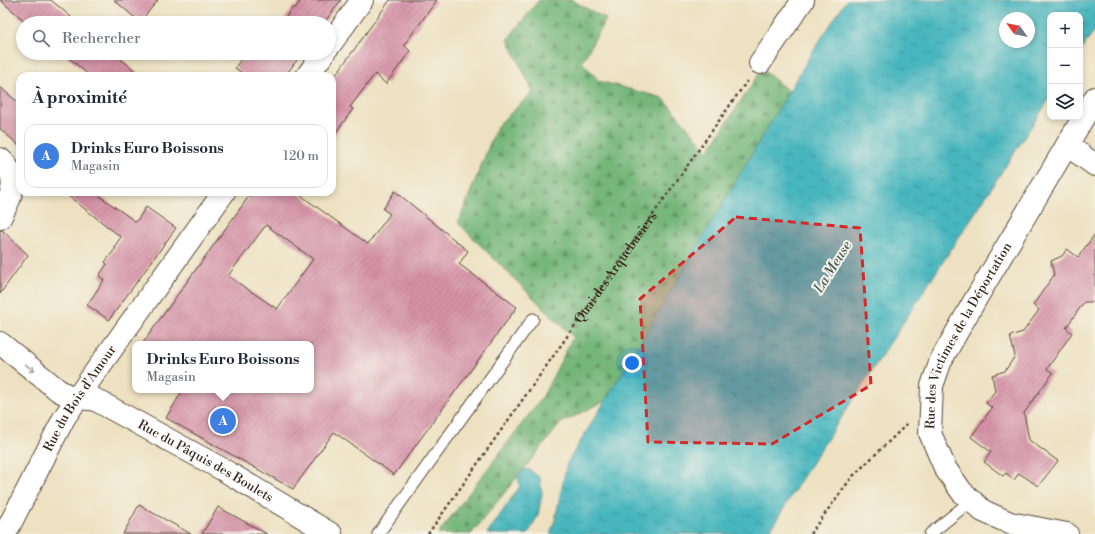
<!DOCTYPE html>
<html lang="fr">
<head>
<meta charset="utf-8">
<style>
	:root { --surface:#fff; --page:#f2f2f3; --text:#1f2937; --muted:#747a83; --line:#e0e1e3; --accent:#111827 }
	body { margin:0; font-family:"Libre Bodoni",serif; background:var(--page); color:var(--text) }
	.controls { position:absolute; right:12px; top:12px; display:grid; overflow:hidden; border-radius:8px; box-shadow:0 2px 6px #0003 }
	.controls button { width:36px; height:36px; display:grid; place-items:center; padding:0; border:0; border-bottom:1px solid var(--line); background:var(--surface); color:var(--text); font:20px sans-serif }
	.compass { position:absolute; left:999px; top:12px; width:36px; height:36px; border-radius:50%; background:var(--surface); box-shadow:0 2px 6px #0003; rotate:303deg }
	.you { position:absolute; left:632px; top:363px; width:14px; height:14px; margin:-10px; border:3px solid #fff; border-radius:50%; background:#1a73e8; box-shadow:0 0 0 6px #1a73e833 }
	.badge { display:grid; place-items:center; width:26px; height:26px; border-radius:50%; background:var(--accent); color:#fff; font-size:13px; font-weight:700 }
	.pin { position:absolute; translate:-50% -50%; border:2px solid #fff; box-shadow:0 1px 4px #0006 }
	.popup { position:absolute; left:132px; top:341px; width:182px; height:52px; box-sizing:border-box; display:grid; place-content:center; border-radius:8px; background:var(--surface); filter:drop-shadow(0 1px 3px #0005); font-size:13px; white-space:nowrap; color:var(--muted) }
	.popup b { font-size:15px; color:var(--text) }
	.popup::after { content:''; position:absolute; left:50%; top:100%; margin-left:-8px; border:8px solid transparent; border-top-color:var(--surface) }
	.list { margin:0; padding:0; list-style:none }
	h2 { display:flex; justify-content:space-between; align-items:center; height:52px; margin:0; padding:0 16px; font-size:17px }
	h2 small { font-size:13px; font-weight:400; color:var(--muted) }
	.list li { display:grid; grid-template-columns:26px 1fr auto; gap:12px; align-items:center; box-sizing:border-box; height:64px; margin:0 8px 8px; padding:0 8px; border:1px solid var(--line); border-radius:12px }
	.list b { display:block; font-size:15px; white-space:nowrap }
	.list p { margin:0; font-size:13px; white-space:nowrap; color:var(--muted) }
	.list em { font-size:13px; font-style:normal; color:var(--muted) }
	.icon { flex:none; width:22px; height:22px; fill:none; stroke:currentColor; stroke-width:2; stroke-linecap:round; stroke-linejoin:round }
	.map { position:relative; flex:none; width:1095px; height:534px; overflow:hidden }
	.search { position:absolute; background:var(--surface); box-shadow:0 2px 6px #0003; left:16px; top:16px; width:320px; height:44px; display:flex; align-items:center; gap:10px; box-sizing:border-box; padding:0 14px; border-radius:22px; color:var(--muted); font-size:15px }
	.panel { position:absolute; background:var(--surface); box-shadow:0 2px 6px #0003; left:16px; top:72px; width:320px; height:124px; border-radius:12px }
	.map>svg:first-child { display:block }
	.forest { fill:url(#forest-firs); stroke:#58704c }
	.water { fill:url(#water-ripples); stroke:#41706e; fill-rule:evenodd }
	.building { fill:url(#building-hatch); fill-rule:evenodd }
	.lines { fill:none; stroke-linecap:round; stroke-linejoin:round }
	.lane-casing { stroke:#564536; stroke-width:13 }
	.street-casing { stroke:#564536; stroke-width:24 }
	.path { stroke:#564536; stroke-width:2.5; stroke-dasharray:3 3; stroke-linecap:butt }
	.lane { stroke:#fff; stroke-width:11 }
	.street { stroke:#fff; stroke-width:22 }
	.oneway { stroke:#a79f9a }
	.marked { fill:#d62828; fill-opacity:0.2; stroke:#d62828; stroke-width:3; stroke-dasharray:8 5; stroke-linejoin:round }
	.labels { text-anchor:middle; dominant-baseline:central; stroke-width:4; stroke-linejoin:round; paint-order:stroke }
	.street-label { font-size:13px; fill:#3b2a1e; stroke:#f7f3e8 }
	.water-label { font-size:14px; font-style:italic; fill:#3f5b56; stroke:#f7f3e8 }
</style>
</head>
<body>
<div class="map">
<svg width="1095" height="534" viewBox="0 0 1095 534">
	<defs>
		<pattern id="forest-firs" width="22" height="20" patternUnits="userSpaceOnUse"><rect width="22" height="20" fill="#75b679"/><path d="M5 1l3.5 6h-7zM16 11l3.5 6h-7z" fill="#619463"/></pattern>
		<pattern id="water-ripples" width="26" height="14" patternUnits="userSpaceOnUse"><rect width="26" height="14" fill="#47b6be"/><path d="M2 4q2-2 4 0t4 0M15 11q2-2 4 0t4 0" fill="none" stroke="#3c949a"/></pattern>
		<pattern id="building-hatch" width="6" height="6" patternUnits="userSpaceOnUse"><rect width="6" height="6" fill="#d692a7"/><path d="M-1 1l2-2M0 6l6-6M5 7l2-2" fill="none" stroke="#af7787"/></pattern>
	</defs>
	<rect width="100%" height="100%" fill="#f7f3e8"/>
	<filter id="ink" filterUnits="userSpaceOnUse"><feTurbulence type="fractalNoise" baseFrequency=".025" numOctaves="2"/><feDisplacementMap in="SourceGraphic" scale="8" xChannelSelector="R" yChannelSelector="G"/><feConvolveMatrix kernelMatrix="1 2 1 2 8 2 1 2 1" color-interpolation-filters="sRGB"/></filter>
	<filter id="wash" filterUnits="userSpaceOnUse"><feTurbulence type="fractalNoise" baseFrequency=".012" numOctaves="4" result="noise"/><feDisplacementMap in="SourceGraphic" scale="16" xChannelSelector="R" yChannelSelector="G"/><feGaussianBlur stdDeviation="0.9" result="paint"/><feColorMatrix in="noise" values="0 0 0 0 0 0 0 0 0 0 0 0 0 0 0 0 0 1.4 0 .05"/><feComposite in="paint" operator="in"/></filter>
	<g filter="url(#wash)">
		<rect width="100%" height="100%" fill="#ede1c1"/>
		<path class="forest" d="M539,0h33l34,19 -24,43 17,19 64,17 45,53 54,-82 42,35 -151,273 -92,46 -90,111h-33l105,-138 30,-59 -115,-114 39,-97 36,-34 -25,-53z"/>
		<g class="water">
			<path d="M847,0h248v29l-15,23v-37h-30v83l-243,372 -39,64h-218l5,-14 12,-57 62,-101 185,-313zM1005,18h24v24h-24z"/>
			<path d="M524,469l6,1 10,8 2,16 -4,21 -10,19h-41l33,-48 -2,-9z"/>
		</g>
		<g id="blocks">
			<g class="building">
				<path d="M0,0h51l27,23h-51z"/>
				<path d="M114,0h44l-18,22z"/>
				<path d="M301,0h40l-17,23h-42l11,-16 2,1z"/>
				<path d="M390,0h47l-33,45 6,6 -24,33 -11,-10 -25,33 3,2 -21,29v-58z"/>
				<path d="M63,53h51l27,23h-51z"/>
				<path d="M245,53h57l-17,23h-39l-11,-8z"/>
				<path d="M0,87l20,17v42l-20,-17z"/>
				<path d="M395,191l73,60 -9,13 58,43 -123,168 -60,-43 -41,57 -127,-71 17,-28h128v-46h-169l110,-152h44l72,52 22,-30 -7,-5zM266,225l47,34 -36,50 -49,-33z"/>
				<path d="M63,192h31l42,30 10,-15 30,21 -67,92 -22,-15 17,-25 -5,-4 8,-12 -2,-2 11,-14 -2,-1 7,-10z"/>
				<path d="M0,230h2l26,25 -28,39z"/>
				<path d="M1095,234v68h-11l-18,26 6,5 -25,36 6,4 -29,40 5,27 29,21 -20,25 -19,-13 -5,7 -8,-7 -3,3 -19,-14 7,-10 -20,-15 21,-29 -6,-5 9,-12 -3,-16 13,-4 10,-15 -5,-20 13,-4 16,-22 -6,-5 21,-30 -3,-14 11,-5 5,-7 11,8z"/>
				<path d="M139,505l52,29h-68z"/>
				<path d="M218,507l49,27h-65z"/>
			</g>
		</g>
	</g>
	<g filter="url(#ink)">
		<use href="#blocks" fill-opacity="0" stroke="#564536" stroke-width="1"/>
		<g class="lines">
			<g class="lane-casing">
				<g id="lane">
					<path d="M378,534l155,-215"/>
					<path d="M930,534l42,-34"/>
				</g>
			</g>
			<g class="street-casing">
				<g id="street">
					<path d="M329,46l33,-46"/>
					<path d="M760,63l43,-63"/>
					<path d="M307,76l17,-23"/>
					<path d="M1067,145l28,20"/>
					<path d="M0,159c22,20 11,37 0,59"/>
					<path id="s2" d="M0,343l58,47c13,8 21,9 36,9l128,70 109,65"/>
					<path id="s3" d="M5,534l59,-116 27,-40 133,-186"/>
					<path id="s4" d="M1067,534l-57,-11 -27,-12 -21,-19 -17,-24 -15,-35 2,-47 9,-26 34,-60 120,-202"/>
				</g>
			</g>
			<g class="path">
				<path id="s1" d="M428,534l319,-453"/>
				<path d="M810,534l42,-57 55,-53"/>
			</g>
			<use href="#lane" class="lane"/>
			<use href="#street" class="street"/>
		</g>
		<defs><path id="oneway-shaft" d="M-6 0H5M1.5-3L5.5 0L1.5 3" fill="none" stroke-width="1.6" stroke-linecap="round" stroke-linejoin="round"/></defs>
		<use class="oneway" href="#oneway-shaft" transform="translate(30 368) rotate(39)"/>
	</g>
	<path class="marked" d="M736,217l124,11 11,157 -99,59 -124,-2 -8,-143z"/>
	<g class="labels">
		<g class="street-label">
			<text stroke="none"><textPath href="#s1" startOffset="326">Quai des Arquebusiers</textPath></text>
			<text stroke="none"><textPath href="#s4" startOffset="290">Rue des Victimes de la Déportation</textPath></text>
			<text stroke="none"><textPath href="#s3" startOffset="155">Rue du Bois d'Amour</textPath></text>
			<text stroke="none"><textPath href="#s2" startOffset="240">Rue du Pâquis des Boulets</textPath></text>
		</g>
		<g class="water-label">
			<text transform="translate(833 267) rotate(-58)">La Meuse</text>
		</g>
	</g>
</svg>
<div class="controls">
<button>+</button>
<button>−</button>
<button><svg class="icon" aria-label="layers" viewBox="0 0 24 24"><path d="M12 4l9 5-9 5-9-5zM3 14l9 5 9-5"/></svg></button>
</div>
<svg class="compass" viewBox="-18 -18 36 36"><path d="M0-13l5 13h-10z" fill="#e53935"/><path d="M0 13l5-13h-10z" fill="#747a83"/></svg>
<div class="you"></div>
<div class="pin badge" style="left:223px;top:421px;background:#3f7fe0">A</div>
<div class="popup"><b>Drinks Euro Boissons</b>Magasin</div>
<div class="search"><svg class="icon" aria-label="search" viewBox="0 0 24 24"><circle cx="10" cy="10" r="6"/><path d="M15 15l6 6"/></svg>Rechercher</div>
<section class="panel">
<h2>À proximité<small></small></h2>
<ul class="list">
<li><span class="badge" style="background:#3f7fe0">A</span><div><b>Drinks Euro Boissons</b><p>Magasin</p></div><em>120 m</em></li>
</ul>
</section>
</div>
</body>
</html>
